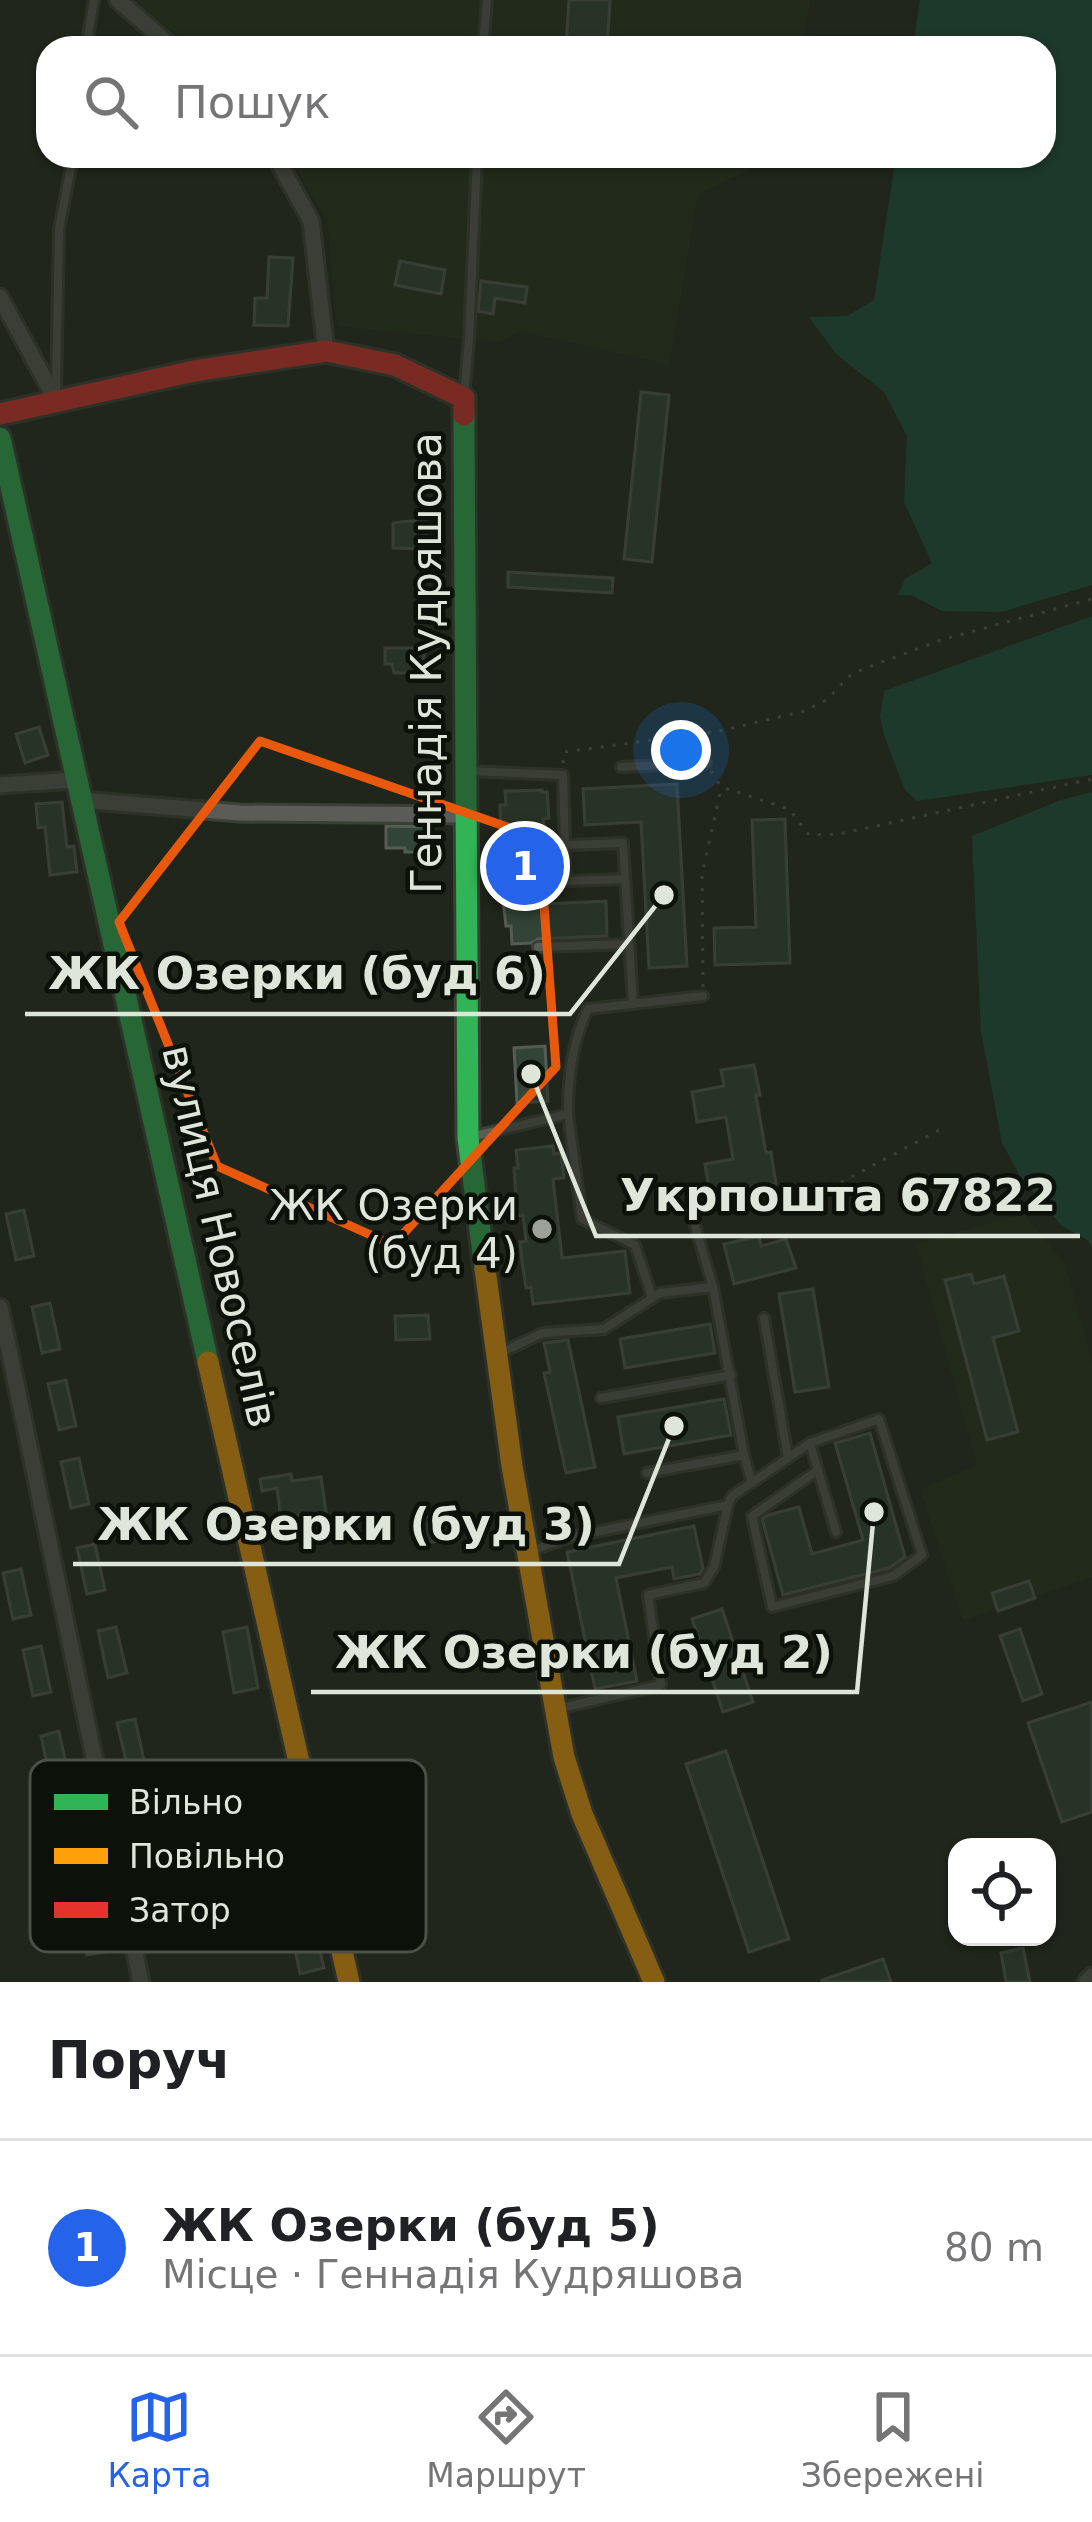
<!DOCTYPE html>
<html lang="uk">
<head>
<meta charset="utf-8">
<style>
	:root { --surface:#fff; --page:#f2f2f2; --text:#202124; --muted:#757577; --line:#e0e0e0; --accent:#2563eb }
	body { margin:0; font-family:"DejaVu Sans",sans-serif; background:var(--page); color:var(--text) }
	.controls { position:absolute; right:36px; bottom:36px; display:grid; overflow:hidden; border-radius:24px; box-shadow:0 3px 9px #0004 }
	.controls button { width:108px; height:108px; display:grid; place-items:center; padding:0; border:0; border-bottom:3px solid var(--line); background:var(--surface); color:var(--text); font:60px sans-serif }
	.you { position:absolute; left:681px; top:750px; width:42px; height:42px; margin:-30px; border:9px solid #fff; border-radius:50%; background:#1a73e8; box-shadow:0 0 0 18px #1a73e833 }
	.badge { display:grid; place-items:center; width:78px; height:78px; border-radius:50%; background:var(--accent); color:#fff; font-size:39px; font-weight:700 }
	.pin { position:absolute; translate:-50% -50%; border:6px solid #fff; box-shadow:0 3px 12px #0006 }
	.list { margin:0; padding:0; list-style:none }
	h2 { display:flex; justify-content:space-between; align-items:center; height:156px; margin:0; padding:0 48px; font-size:51px }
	h2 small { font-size:39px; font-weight:400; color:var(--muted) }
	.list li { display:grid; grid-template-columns:78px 1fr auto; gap:36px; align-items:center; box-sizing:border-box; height:216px; padding:0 48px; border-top:3px solid var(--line) }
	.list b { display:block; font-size:45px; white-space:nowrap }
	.list p { margin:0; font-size:39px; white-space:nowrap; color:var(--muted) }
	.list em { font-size:39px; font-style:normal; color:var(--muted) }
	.icon { flex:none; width:66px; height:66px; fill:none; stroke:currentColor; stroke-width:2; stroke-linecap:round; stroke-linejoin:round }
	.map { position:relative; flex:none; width:1092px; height:1982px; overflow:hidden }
	.search { position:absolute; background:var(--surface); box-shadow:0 3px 9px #0004; left:36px; right:36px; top:36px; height:132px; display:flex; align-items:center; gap:30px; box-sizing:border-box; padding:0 42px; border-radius:36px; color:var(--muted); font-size:45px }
	.sheet { height:372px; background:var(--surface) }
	nav { display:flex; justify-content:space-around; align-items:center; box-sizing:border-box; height:168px; border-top:3px solid var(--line); background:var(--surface); font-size:33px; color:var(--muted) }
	nav a { display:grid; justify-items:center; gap:6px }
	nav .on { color:var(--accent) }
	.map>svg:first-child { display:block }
	.built { fill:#25321b }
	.water { fill:#1a503f }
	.building { fill:#324437; stroke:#555c54; stroke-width:3 }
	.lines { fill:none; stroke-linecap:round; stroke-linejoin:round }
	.lane-casing { stroke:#3b4037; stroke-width:14 }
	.street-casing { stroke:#3b4037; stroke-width:21 }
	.fast-casing { stroke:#3b4037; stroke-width:27 }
	.slow-casing { stroke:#3b4037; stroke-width:27 }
	.jam-casing { stroke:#3b4037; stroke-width:27 }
	.path { stroke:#5c6059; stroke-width:3; stroke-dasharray:3 9; stroke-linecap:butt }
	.lane { stroke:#5b5c58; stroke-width:8 }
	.street { stroke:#5b5c58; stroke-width:15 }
	.fast { stroke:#30b455; stroke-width:21 }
	.slow { stroke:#ff9f0a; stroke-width:21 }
	.jam { stroke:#e5322d; stroke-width:21 }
	.marked { fill:none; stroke:#e8590c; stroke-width:9; stroke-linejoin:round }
	.poi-dot { fill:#9ca297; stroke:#0c1109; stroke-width:4.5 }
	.labels { text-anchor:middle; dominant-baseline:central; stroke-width:9; stroke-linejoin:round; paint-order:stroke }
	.street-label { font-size:42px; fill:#dee5d9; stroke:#0c1109 }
	.poi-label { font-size:42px; fill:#dee5d9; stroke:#0c1109; text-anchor:end }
	.key { fill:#0c1109; stroke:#4b5147; stroke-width:3 }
	.key-label { font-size:33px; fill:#dee5d9 }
	.leader { fill:none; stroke:#dee5d9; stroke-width:4.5 }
	.callout-dot { fill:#dee5d9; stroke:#0c1109; stroke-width:4.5 }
	.callout-label { font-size:45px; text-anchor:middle; font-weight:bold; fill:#dee5d9; stroke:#0c1109; stroke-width:9; stroke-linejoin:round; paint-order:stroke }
</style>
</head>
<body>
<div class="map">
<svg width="1092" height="1982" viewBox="0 0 1092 1982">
	<rect width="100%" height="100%" fill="#20261c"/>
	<g class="built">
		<path d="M139,0h671l-9,48h-602l-57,-35z"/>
		<path d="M288,156h489l-79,38 -29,170 -149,-33 -21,11 -162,-16 -10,-106z"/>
		<path d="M1023,1214l42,49 27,99v215l-129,43 -43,-130 57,-25 -61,-221z"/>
	</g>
	<g class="water">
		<path d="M920,0h172v585l-91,27 -59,-1 -31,-16h-13l7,-16 27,-16 -28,-61 3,-66 -23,-44 -48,-38 -27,-37 38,-1 27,-16 22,-144h148v-108h-131z"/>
		<path d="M1092,616v159l-175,26 -12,-11 -21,-55 -4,-18 4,-26z"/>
		<path d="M1092,792v456l-4,-8 -26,-14 -42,-50 -18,-33 -21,-112 -9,-195 89,-36z"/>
	</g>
	<g class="building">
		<path d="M569,0h41l-3,48h-41z"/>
		<path d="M269,257l24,1 -5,68 -34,-1 1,-27h12z"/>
		<path d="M400,261l45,9 -4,24 -46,-9z"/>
		<path d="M481,281l46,6 -2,16 -30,-5 -2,16 -15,-3z"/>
		<path d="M641,392l28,3 -17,167 -28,-3z"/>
		<path d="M410,521h17l-1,28 -33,-1v-25z"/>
		<path d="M508,572l105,6 -1,15 -104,-6z"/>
		<path d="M385,648h39v25h-30l-2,-9h-7z"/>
		<path d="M39,727l9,28 -23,8 -9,-29z"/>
		<path d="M677,784l10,182 -38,2 -8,-146 -56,3 -2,-36z"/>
		<path d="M542,790v2h5l2,26 -6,1 1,6h-3l3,79 62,-3 1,35 -69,3 -7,4 -19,1 -1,-18h-5l-3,-26 -3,-95h6l-1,-14z"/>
		<path d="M62,802l5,45 7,-1 3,26 -27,3 -5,-48 -7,1 -2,-24z"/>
		<path d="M785,819l5,144 -75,2 -1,-37 42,-1 -4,-107z"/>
		<path d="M386,826l45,1v25h-26v-4h-19z"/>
		<path d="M545,1046l3,55 -31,2 -3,-55z"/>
		<path d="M754,1065l6,30h-4l10,58 5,-1 5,32 -66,11 -5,-31 28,-5 -7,-42 -29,5 -5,-30 32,-6 -3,-16z"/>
		<path d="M553,1146l1,8 7,-1 3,25 -11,1 9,79 63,-7 5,42 -97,11 -2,-17 -5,1 -4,-26 -2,-20 6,-1 -3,-26 -6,1 -3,-48h4l-2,-18z"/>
		<path d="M24,1210l10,46 -18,4 -10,-46z"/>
		<path d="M759,1236l2,10 25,-7 10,29 -62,16 -10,-40z"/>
		<path d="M971,1274l3,10 30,-8 15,55 -26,7 25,94 -31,8 -42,-160z"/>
		<path d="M813,1289l16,98 -34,5 -16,-98z"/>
		<path d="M50,1303l10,46 -18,4 -10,-46z"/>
		<path d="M428,1315l2,24 -34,1 -1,-24z"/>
		<path d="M710,1324l5,29 -90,15 -5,-29z"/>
		<path d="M568,1340l27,127 -29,6 -22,-100 6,-1 -6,-29z"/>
		<path d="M66,1380l10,46 -17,4 -11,-46z"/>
		<path d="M724,1399l7,36 -107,19 -6,-37z"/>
		<path d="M870,1433l35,124 -16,11 -106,27 -21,-76 6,-4 31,-8 13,47 51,-14 -28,-97z"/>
		<path d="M79,1458l10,46 -18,4 -10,-46z"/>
		<path d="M291,1474l1,7 29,-4 5,35 -45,6 -4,-30 -15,3 -2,-12z"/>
		<path d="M455,1515l2,25 -35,3 -2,-25z"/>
		<path d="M694,1526l9,42 -3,6 -26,5 -2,-12 -56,11 21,103 -42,8 -28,-137z"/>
		<path d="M95,1544l10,46 -18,4 -10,-46z"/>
		<path d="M21,1569l10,46 -18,4 -10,-46z"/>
		<path d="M1029,1581l6,17 -37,13 -6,-18z"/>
		<path d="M722,1609l31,93 -30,10 -31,-93z"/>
		<path d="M116,1627l11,46 -19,5 -10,-47z"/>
		<path d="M247,1627l11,61 -24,5 -11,-61z"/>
		<path d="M1020,1629l22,65 -19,7 -23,-65z"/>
		<path d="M41,1646l10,46 -18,4 -10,-46z"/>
		<path d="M1092,1702v110l-30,10 -34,-99z"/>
		<path d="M135,1719l10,46 -17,4 -11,-46z"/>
		<path d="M59,1731l10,47 -18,4 -10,-46z"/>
		<path d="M726,1751l63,188 -40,13 -63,-188z"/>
		<path d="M95,1905l10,47 -18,3 -10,-46z"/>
		<path d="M317,1938l7,30 -24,6 -6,-30z"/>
		<path d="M1023,1948l7,34h-24l-5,-29z"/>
		<path d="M883,1959l8,23h-69v-2z"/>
	</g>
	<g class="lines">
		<g class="lane-casing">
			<g id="lane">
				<path d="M86,48l8,-48"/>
				<path d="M483,48l4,-48"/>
				<path d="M56,393l3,-164 14,-73"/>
				<path d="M464,396l5,-57 8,-183"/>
				<path d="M621,767l85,-4"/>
				<path d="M468,771l95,4 3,106 59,-2"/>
				<path d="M565,845l58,-2 10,161"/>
				<path d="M538,947l91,-3"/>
				<path d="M568,1114l14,105 53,26 17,52"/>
				<path d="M470,1137l98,-23c0,-37 4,-72 20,-105l115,-13"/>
				<path d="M691,1212l22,75 31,168 8,28"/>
				<path d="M764,1318l24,140"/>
				<path d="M502,1352l41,-19 61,-4 56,-36 53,-6"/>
				<path d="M601,1398l130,-23"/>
				<path d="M810,1443l26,89"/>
				<path d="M647,1473l97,-18"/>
				<path d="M528,1552l43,-15 157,-32 4,-9 78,-53 69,-24 43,136 -29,21 -121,31 -20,-91 66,-46"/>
				<path d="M561,1708l100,-23 -13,-90 56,-12 10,-16 14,-62"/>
			</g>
		</g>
		<g class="street-casing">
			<g id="street">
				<path d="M118,0l55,48"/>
				<path d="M275,156l36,65 15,130"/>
				<path d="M0,297l56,103"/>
				<path d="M0,785l75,-5"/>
				<path d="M80,800l160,13 225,2"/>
				<path d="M0,1307l141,675"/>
				<path d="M1086,1982l6,-6"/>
			</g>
		</g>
		<g class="fast-casing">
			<g id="fast">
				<path d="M464,415l4,723 17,131"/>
				<path d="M0,438l208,924"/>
			</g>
		</g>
		<g class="slow-casing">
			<g id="slow">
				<path d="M485,1269l27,197 52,291 18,57 72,168"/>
				<path d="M208,1362l141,620"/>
			</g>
		</g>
		<g class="jam-casing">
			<path id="jam" d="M0,414l194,-43 132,-20 69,14 69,33v17"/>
		</g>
		<g class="path">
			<path d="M689,736l11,17"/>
			<path d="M563,763l1,-11 156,-21 84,-20 24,-12 20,-22 15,-8 81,-30 148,-40"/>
			<path d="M711,771l10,16 68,22 20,26 30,-1 253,-55"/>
			<path d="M703,987l-1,-113 19,-85"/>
			<path d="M700,1211l136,-26 109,-58"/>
		</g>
		<use href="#lane" class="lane"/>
		<use href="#street" class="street"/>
		<use href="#fast" class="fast"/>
		<use href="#slow" class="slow"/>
		<use href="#jam" class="jam"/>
	</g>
	<path d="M0 0H1092V1982H0ZM260,741l279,97 17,229 -163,178 -176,-79 -98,-244z" fill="#20261c" fill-opacity=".55" fill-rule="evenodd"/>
	<path class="marked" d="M260,741l279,97 17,229 -163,178 -176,-79 -98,-244z"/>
	<circle class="poi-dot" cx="542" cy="1229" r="12"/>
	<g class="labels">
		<g class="street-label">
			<text transform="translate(426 663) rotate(-90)">Геннадія Кудряшова</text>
			<text transform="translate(220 1236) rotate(77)">вулиця Новоселів</text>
		</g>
		<g class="poi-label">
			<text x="518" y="1205">ЖК Озерки<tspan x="518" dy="48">(буд 4)</tspan></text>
		</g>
	</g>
	<rect x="30" y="1760" width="396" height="192" rx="18" class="key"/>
	<rect x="54" y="1794" width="54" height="16" fill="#30b455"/>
	<rect x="54" y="1848" width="54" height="16" fill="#ff9f0a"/>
	<rect x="54" y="1902" width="54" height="16" fill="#e5322d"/>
	<g class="key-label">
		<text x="129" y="1814">Вільно</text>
		<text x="129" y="1868">Повільно</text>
		<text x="129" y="1922">Затор</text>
	</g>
	<path class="leader" d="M664 895L570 1014H25M531 1074L596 1236H1080M674 1426L619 1564H73M874 1512L857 1692H311"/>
	<g class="callout-dot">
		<circle cx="664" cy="895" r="12"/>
		<circle cx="531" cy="1074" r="12"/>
		<circle cx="674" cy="1426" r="12"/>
		<circle cx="874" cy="1512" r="12"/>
	</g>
	<g class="callout-label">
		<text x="297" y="989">ЖК Озерки (буд 6)</text>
		<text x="838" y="1211">Укрпошта 67822</text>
		<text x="346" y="1540">ЖК Озерки (буд 3)</text>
		<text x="584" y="1668">ЖК Озерки (буд 2)</text>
	</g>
</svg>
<div class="controls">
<button><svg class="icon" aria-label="locate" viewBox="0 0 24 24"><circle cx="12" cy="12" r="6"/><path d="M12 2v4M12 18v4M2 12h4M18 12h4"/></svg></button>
</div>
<div class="you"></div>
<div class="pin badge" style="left:525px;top:866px">1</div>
<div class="search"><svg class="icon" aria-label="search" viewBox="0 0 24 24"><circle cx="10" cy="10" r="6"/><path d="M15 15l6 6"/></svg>Пошук</div>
</div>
<section class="sheet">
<h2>Поруч<small></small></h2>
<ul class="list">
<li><span class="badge">1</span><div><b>ЖК Озерки (буд 5)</b><p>Місце · Геннадія Кудряшова</p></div><em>80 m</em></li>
</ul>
</section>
<nav>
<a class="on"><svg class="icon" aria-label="map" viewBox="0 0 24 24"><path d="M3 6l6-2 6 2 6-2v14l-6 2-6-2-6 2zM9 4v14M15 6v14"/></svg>Карта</a>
<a><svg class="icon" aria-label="directions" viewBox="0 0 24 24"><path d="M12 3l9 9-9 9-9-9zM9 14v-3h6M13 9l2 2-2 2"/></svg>Маршрут</a>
<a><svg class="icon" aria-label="saved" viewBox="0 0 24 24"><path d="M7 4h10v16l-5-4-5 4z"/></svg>Збережені</a>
</nav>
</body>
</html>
